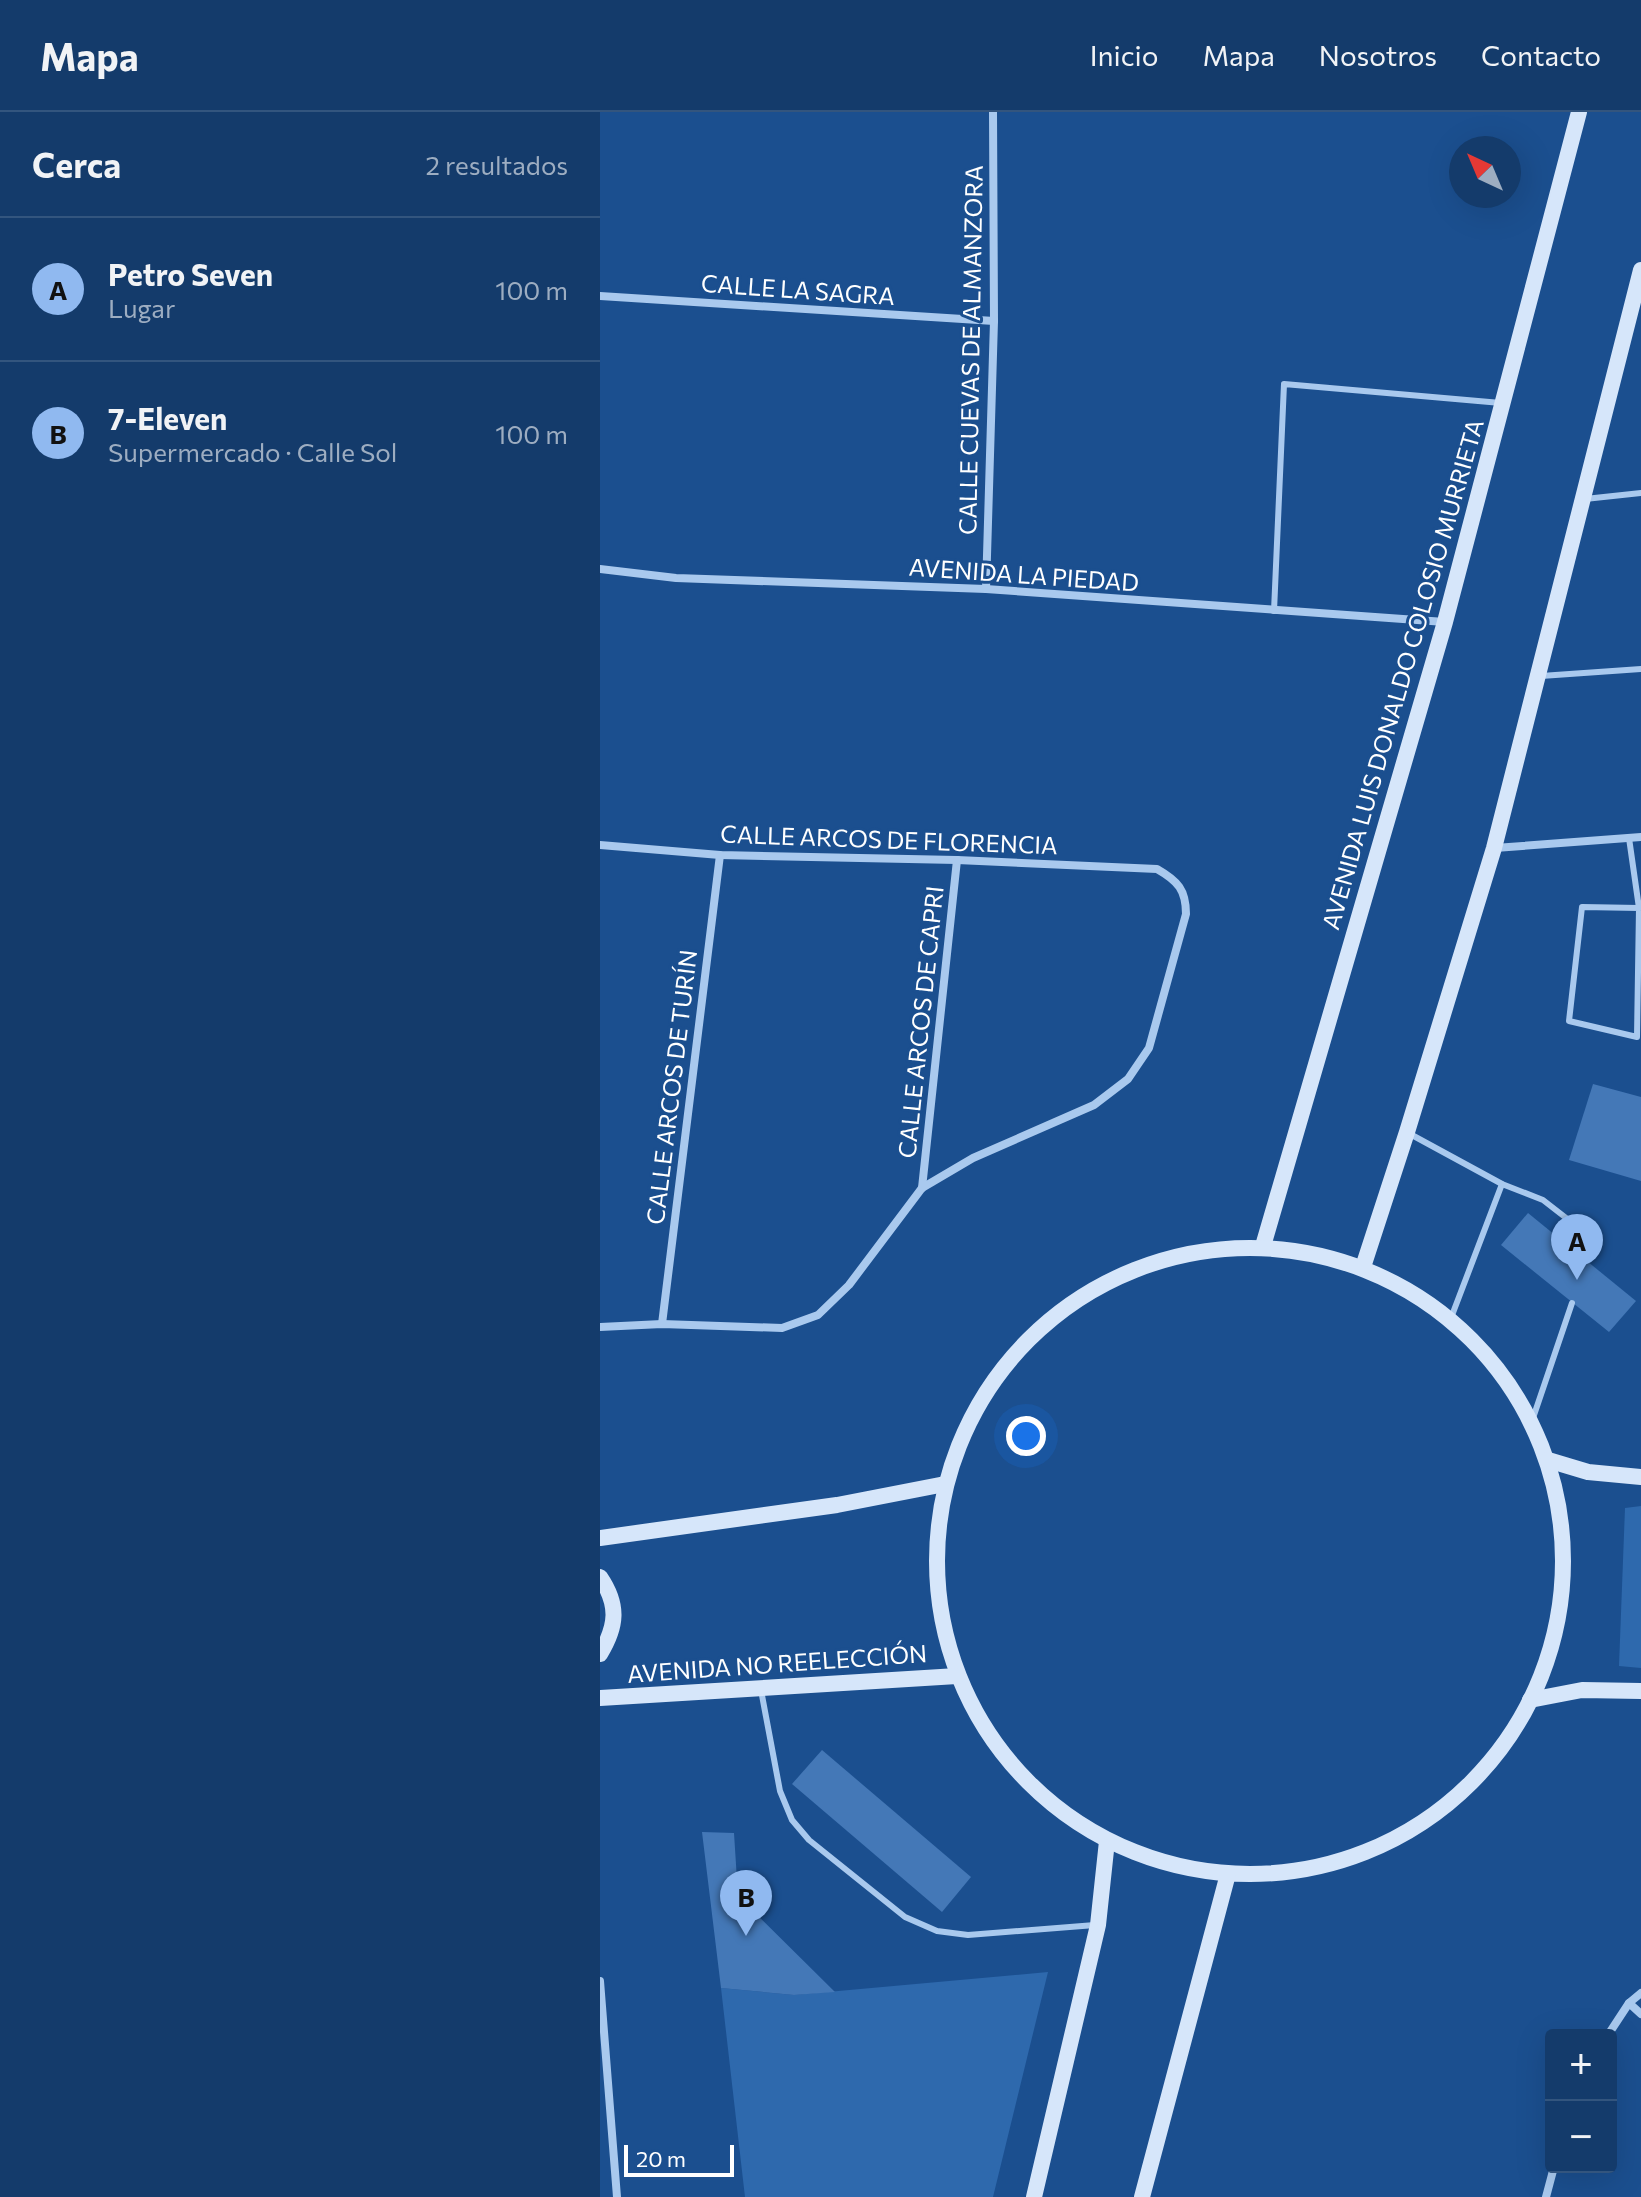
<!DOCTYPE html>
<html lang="es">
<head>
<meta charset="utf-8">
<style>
	:root { --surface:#143b6b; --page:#1d4271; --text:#f1f3f6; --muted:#9dadc1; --line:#33557e; --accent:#90b9f0 }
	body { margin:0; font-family:Commissioner,sans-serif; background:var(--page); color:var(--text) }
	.controls { position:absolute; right:24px; bottom:24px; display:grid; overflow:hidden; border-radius:8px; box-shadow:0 8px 32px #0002 }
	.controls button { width:72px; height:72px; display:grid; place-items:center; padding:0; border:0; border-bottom:2px solid var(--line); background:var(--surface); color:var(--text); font:40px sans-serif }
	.compass { position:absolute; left:849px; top:24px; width:72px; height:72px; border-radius:50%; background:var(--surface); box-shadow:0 8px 32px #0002; rotate:316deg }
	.scale { position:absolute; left:24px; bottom:20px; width:110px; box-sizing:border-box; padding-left:8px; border:4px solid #fff; border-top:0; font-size:22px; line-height:28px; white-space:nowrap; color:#fff; -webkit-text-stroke:6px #1b4f8f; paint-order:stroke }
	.you { position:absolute; left:426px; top:1324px; width:28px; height:28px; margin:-20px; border:6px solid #fff; border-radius:50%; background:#1a73e8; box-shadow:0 0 0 12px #1a73e833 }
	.badge { display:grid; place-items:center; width:52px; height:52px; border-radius:50%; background:var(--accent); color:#111; font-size:26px; font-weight:700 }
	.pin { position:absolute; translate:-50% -66px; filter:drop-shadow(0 2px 4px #0008) }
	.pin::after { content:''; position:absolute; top:42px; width:28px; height:24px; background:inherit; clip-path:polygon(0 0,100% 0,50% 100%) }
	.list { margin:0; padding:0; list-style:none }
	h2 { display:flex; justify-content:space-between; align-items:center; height:104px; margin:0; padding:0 32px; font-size:34px }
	h2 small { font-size:26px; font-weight:400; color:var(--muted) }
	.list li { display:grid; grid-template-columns:52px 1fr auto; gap:24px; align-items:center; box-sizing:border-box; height:144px; padding:0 32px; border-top:2px solid var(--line) }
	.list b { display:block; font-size:30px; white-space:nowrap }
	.list p { margin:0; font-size:26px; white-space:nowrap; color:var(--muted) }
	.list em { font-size:26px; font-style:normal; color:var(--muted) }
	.map { position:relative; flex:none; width:1041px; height:2085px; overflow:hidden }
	header { display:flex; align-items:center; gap:48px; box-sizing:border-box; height:112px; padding:0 40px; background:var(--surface); border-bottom:2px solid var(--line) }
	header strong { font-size:38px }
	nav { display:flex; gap:44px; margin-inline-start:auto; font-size:28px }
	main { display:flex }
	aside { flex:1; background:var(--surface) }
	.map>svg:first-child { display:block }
	.green { fill:#2e69ad }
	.building { fill:#4478b7 }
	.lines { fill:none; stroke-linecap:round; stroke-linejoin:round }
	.service { stroke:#a9c9ee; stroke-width:6 }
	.minor { stroke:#a9c9ee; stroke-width:8 }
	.secondary { stroke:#d6e6fa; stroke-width:16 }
	.labels { text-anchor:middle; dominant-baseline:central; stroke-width:6; stroke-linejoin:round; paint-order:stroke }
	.street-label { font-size:24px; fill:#fff; stroke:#1b4f8f }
</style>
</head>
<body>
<header>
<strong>Mapa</strong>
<nav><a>Inicio</a><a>Mapa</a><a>Nosotros</a><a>Contacto</a></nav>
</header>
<main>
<aside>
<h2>Cerca<small>2 resultados</small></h2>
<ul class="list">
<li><span class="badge">A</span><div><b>Petro Seven</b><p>Lugar</p></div><em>100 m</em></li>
<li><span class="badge">B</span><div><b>7-Eleven</b><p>Supermercado · Calle Sol</p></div><em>100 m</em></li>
</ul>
</aside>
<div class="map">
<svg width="1041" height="2085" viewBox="0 0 1041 2085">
	<rect width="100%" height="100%" fill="#1b4f8f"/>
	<g class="green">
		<path d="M1041,1394v162l-22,-2 6,-158z"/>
		<path d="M448,1860l-55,225h-248l-24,-209 73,7z"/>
	</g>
	<g class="building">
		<path d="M993,972l48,13v84l-72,-21z"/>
		<path d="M928,1101l108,88 -27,31 -108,-87z"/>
		<path d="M222,1638l149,127 -29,35 -150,-128z"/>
		<path d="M102,1720l32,1 4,63 97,96 -41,3 -73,-7z"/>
	</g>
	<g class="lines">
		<g class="service">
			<path d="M985,387l56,-6"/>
			<path d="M674,499l10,-227 217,19"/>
			<path d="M941,564l100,-7"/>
			<path d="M1029,726l10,70 -2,129 -68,-16 13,-114 57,1"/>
			<path d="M810,1022l92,50 41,16 27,21 12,17 2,21"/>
			<path d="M851,1206l51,-134"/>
			<path d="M932,1309l40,-118"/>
			<path d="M161,1578l19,101 12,29 17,20 96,77 32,14 31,4 127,-10"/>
		</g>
		<g class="minor">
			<path d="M0,184l394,25"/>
			<path d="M0,457l76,9 310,11 459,33"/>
			<path d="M386,477l8,-268 -1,-209"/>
			<path d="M0,733l120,10 237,5 200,9c21,12 29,21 29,45l-37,134 -21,31 -34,26 -121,53 -51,30 -73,97 -31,30 -36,13 -120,-4 -62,3"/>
			<path d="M895,736l146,-11"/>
			<path d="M322,1076l35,-328"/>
			<path d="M62,1212l58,-469"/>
			<path d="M0,1869l17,216"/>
			<path d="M1029,1891l12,11"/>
			<path d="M1008,1923l21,-32 12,-10"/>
			<path d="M946,2085l8,-30"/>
		</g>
		<g class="secondary">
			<path d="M663,1134l182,-624 134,-510"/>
			<circle cx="650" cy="1449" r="313"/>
			<path d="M763,1155l44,-135 87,-284 147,-578"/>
			<path d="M948,1348l40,12 53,5"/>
			<path d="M0,1426l237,-33 108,-21"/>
			<path d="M0,1465c19,28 17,49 0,77"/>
			<path d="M0,1586l357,-22"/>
			<path d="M930,1588l52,-10 59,1"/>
			<path d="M434,2085l64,-272 9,-84"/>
			<path d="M542,2085l86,-323"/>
		</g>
	</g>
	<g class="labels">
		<g class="street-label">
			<text transform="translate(198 177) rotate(4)">CALLE LA SAGRA</text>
			<text transform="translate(370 238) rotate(-89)">CALLE CUEVAS DE ALMANZORA</text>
			<text transform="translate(424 462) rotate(4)">AVENIDA LA PIEDAD</text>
			<text transform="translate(802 562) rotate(-74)">AVENIDA LUIS DONALDO COLOSIO MURRIETA</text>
			<text transform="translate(289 727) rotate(2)">CALLE ARCOS DE FLORENCIA</text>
			<text transform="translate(320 910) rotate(-84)">CALLE ARCOS DE CAPRI</text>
			<text transform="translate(71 975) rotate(-83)">CALLE ARCOS DE TURÍN</text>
			<text transform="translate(177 1551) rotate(-4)">AVENIDA NO REELECCIÓN</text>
		</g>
	</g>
</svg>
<div class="controls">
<button>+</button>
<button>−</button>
</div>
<svg class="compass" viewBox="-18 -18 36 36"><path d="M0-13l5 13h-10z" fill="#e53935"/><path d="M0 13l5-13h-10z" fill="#9dadc1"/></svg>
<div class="scale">20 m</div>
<div class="you"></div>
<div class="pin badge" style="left:977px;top:1168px">A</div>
<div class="pin badge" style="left:146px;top:1824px">B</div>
</div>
</main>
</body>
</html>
